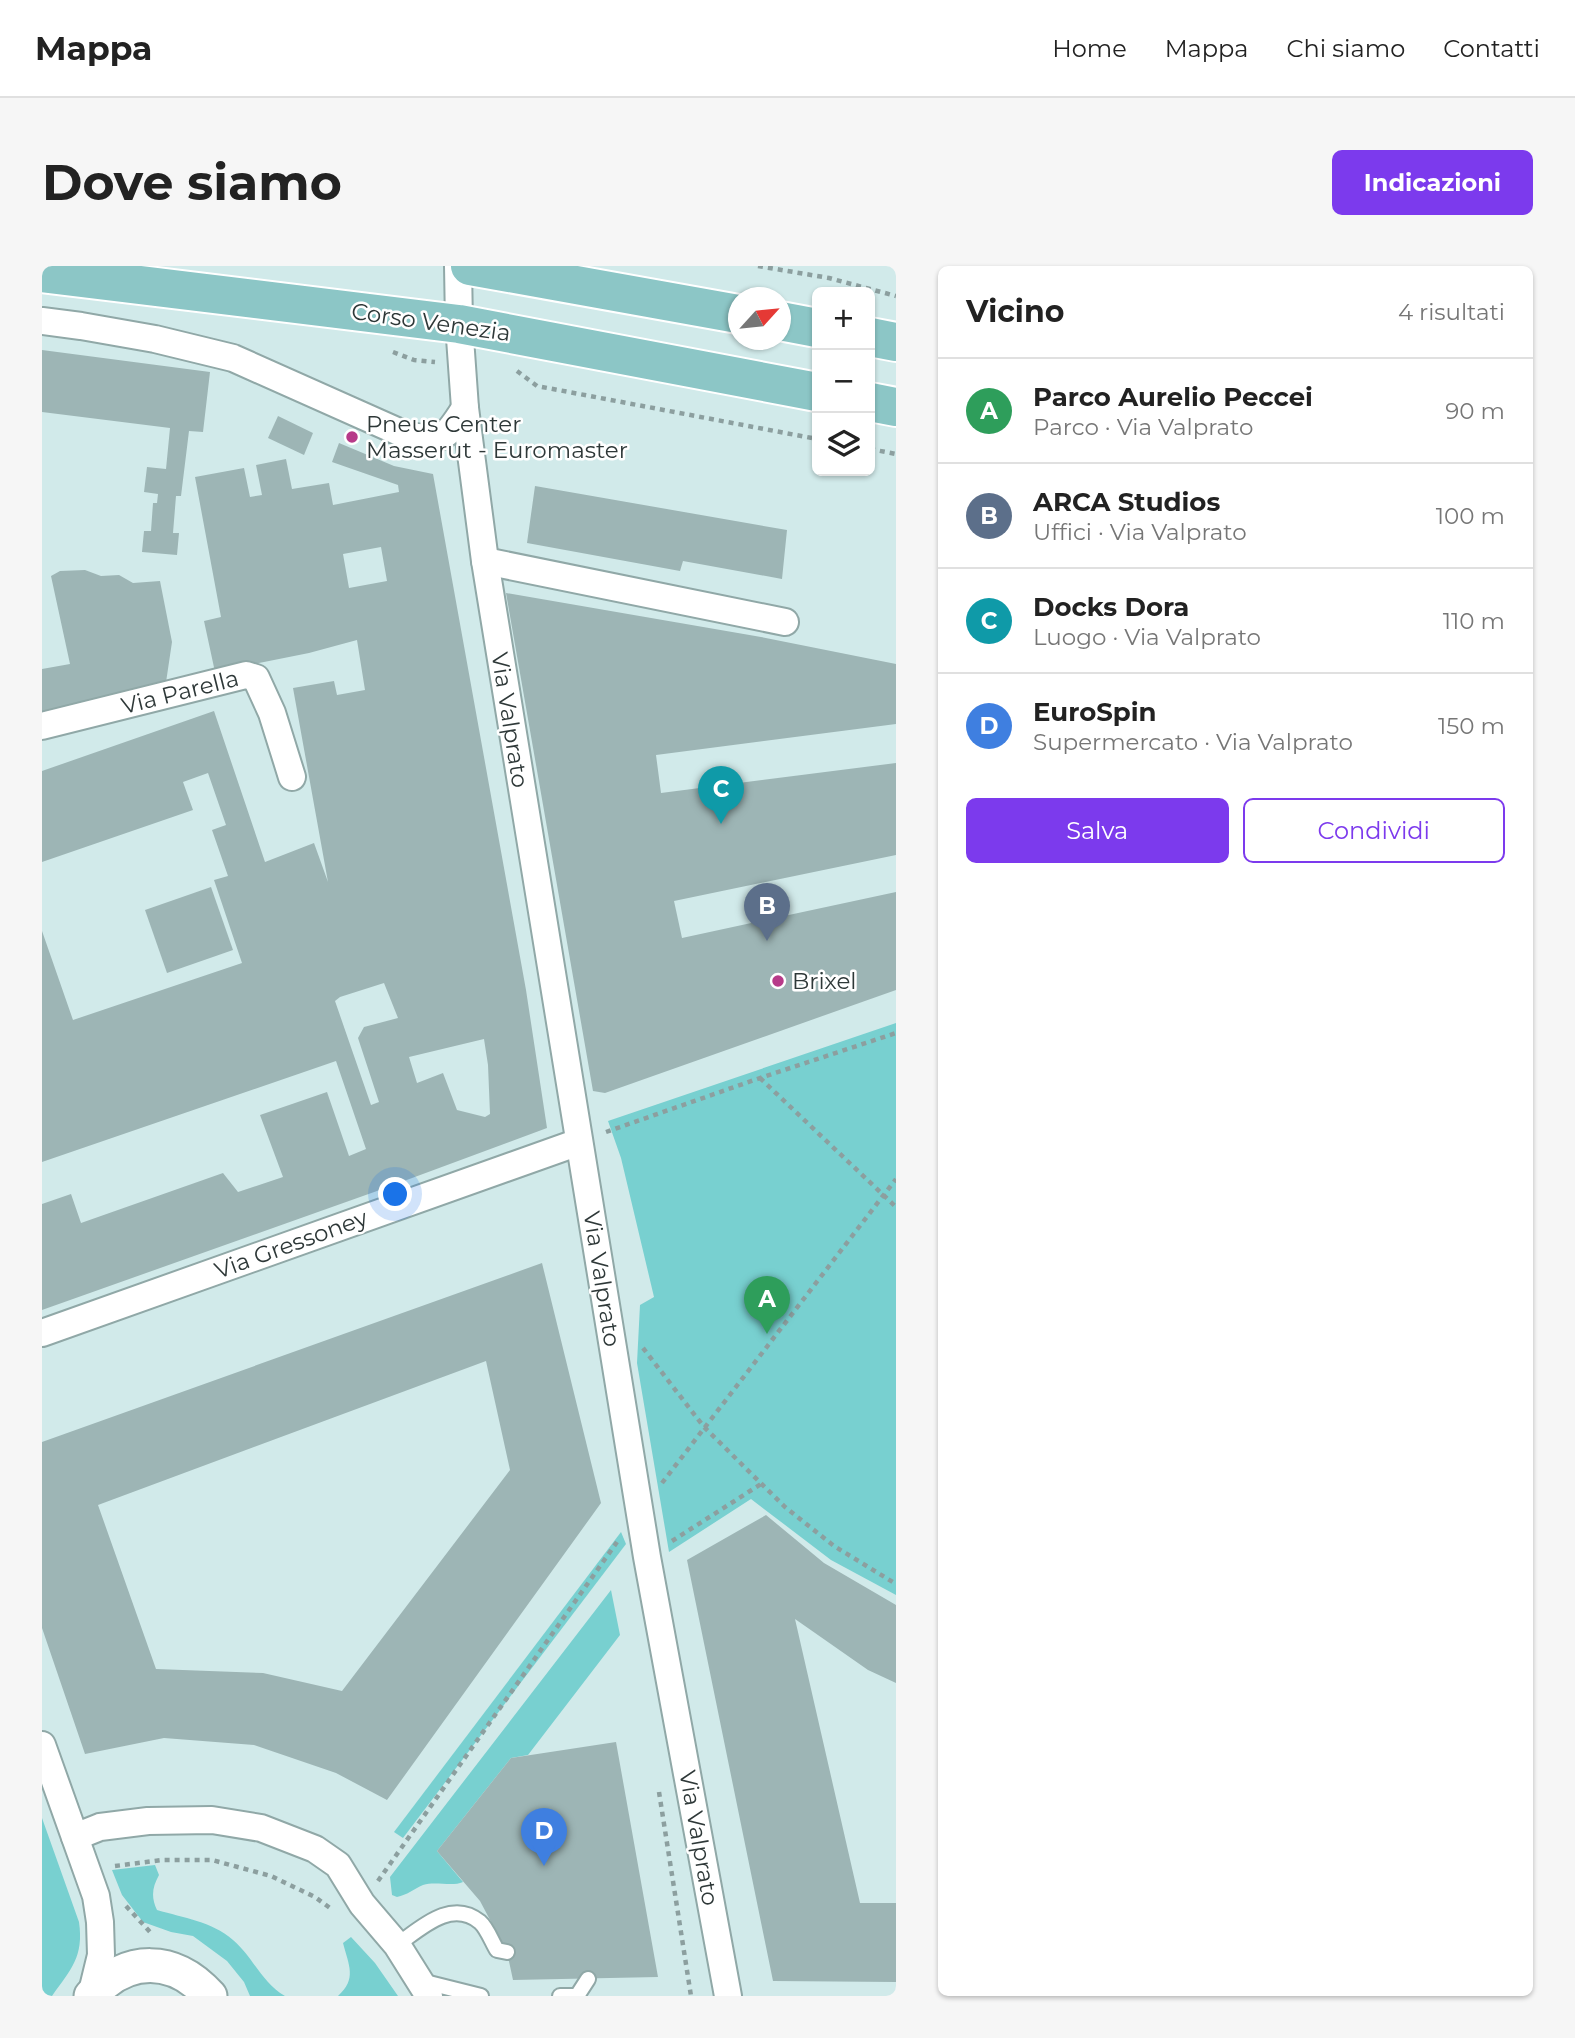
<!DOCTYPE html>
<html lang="it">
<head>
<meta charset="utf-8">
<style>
	:root { --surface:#fff; --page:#f6f6f6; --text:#222; --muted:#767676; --line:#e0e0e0; --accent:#7c3aed }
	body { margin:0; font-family:Montserrat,sans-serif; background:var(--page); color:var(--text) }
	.controls { position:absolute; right:21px; top:21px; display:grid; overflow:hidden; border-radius:10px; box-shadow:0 2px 5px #0004 }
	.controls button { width:63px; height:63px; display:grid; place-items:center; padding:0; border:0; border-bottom:2px solid var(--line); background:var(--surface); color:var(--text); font:35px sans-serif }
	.compass { position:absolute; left:686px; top:21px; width:63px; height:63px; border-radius:50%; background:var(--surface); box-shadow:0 2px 5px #0004; rotate:63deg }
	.you { position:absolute; left:354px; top:929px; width:24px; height:24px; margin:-18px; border:5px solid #fff; border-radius:50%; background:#1a73e8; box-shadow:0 0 0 10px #1a73e833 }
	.badge { display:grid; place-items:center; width:46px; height:46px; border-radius:50%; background:var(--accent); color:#fff; font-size:23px; font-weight:700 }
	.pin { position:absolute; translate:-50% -58px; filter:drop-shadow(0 2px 4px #0008) }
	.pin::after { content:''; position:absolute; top:37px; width:24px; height:21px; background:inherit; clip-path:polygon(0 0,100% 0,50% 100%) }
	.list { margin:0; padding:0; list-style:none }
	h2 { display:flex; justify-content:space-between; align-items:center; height:91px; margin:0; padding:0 28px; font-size:30px }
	h2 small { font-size:23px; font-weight:400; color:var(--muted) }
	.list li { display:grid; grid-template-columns:46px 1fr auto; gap:21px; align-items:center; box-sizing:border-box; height:105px; padding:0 28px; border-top:2px solid var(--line) }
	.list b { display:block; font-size:26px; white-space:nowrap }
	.list p { margin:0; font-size:23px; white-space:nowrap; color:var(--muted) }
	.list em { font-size:23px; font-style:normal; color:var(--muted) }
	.actions { display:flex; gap:14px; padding:21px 28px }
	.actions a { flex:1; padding:16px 0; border:2px solid var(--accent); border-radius:10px; text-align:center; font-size:24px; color:var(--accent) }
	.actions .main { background:var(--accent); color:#fff }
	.icon { flex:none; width:38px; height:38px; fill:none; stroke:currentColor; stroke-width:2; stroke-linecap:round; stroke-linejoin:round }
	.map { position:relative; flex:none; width:854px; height:1730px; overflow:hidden; border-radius:10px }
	header { display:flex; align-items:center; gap:42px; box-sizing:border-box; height:98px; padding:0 35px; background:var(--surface); border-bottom:2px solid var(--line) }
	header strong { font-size:33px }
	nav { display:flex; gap:38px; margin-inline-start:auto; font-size:24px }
	.intro { display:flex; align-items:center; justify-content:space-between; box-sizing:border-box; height:168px; padding:0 42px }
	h1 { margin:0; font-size:49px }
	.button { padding:18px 32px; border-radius:10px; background:var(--accent); color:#fff; font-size:24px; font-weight:700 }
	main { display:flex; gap:42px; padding:0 42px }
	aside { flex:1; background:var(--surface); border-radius:10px; box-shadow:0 2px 5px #0004 }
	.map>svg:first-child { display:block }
	.green { fill:#78d0d0 }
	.building { fill:#9db5b5; fill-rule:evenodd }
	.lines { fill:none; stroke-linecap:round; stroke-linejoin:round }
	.service-casing { stroke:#90a8a7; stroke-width:18 }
	.minor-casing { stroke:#90a8a7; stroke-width:30 }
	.tertiary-casing { stroke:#90a8a7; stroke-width:37 }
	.primary-casing { stroke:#fff; stroke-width:42 }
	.path { stroke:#8c9f9f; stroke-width:4.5; stroke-dasharray:5 5; stroke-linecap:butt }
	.service { stroke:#fff; stroke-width:14 }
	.minor { stroke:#fff; stroke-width:26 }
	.tertiary { stroke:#fff; stroke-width:33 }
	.primary { stroke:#8cc6c6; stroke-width:38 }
	.poi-dot { fill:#b73a89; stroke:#fff; stroke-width:2.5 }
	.labels { text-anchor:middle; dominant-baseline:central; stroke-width:5; stroke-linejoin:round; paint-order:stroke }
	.street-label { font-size:23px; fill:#2e3838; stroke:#fff }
	.poi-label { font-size:23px; fill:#2e3838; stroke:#fff; text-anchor:start }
</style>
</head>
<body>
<header>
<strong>Mappa</strong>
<nav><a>Home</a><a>Mappa</a><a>Chi siamo</a><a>Contatti</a></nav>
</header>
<div class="intro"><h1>Dove siamo</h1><a class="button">Indicazioni</a></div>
<main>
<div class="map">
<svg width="854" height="1730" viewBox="0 0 854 1730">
	<rect width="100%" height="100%" fill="#d1eaea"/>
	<g class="green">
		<path d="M854,757v572l-65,-35 -80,-61 -82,53 -32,-189 3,-58 14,-8 -33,-139 -13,-37z"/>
		<path d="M579,1266l5,12 -223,294 -9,-6z"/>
		<path d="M569,1324l9,45 -92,120 -17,3 -74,93 26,31c-11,5 -27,-1 -40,3 -9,4 -16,10 -26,12l-5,-2 -2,-18z"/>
		<path d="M0,1552l37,104c5,35 -8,47 -27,74h-10z"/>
		<path d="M113,1599l4,10c-7,13 -8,22 -2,35 27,8 54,11 76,30 20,17 29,43 52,56h-35l-6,-14 -17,-21 -34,-25 -22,-4 -28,-10 -21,-27 -10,-25z"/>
		<path d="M309,1671l24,26 23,33h-60c19,-17 11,-30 5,-53z"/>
	</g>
	<g class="building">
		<path d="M0,84l168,22 -7,60 -14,-1 -8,65h-5l-3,37h6l-2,22 -35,-3 2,-21h7l2,-28h4l1,-9 -14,-2 3,-25 19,2 4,-41 -128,-16z"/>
		<path d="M236,150l35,17 -9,22 -36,-17z"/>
		<path d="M297,177l55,23 39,8 93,516 21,138 -170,63 -335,119v-106l29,-10 10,29 142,-50 15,19 45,-15 -23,-62 67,-23 22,64 17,-7 -30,-88 -294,101v-231l31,89 169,-57 -28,-83 14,-4 -16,-46 14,-5 -18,-52 -25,9 10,28 -151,52v-91l172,-60 51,151 49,-19 14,39 -35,-194 41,-7 3,14 28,-5 -8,-50 -48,13 -94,19 -11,-51 17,-4 -26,-140 49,-9 6,29 12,-2 -6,-30 30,-6 6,30 37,-6 4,22 66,-13 -1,-7 -66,-23zM339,281l6,34 -38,7 -6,-34zM342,717l14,35 -34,9 -6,11 21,64 -8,3 -36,-104 5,-4zM442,773l4,26 2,49 -5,3 -28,-7 -14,-37 -26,10 -8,-26z"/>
		<path d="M493,220l252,44 -5,49 -99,-18 -3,10 -153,-28z"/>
		<path d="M43,304l16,6 18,-1 14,8 27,-2 12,61 -7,47 -123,32v-52l28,-5 -19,-88 9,-5z"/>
		<path d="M464,327l255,44 135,27v60l-240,31 5,38 235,-30v92l-222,46 8,37 214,-46v98l-291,103 -12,-2z"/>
		<path d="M169,621l22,63 -66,23 -22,-63z"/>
		<path d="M500,997l59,240 -214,297 -51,-27 -82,-28 -90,-7 -79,16 -43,-126v-186zM444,1095l24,109 -168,221 -79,-18 -107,-4 -58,-164z"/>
		<path d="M724,1249l58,48 72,42v78l-28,-13 -73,-51 65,284h36v79l-123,-1 -86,-421z"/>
		<path d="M574,1476l42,235 -145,3 -6,-28 -27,-51 -43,-50 74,-93z"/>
	</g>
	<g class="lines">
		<g class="service-casing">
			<g id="service">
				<path d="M355,1679c23,-16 54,-47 83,-23 7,6 12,20 17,28l10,2"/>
				<path d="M379,1715l60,15"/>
				<path d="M518,1730h17l11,-17"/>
			</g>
		</g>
		<g class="minor-casing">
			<g id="minor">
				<path d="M416,0l1,58 6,84 20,153 162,996 81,439"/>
				<path d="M0,55l39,5 74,13 78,19 175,78c37,5 37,3 57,-28"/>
				<path d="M443,295l300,61"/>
				<path d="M0,460l204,-51 10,3 16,35 20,64"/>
				<path d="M0,1067l537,-191"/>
				<path d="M0,1479l54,151 4,26 1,33 -10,41"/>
				<path d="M33,1571l25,-10 48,-6 64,-1 49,8 54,21 23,16 24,39 35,41 32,51"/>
			</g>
		</g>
		<g class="tertiary-casing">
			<path id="tertiary" d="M49,1730c36,-41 83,-40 119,0"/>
		</g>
		<g class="primary-casing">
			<g id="primary">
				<path d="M428,0l268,48"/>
				<path d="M0,7l417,51 358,68"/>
				<path d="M738,55l37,7"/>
				<path d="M828,71l26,5"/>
				<path d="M828,136l26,5"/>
			</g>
		</g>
		<g class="path">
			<path d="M716,0l71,12 67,18"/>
			<path d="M351,86l21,8 21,2"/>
			<path d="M475,105l20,15 280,53"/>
			<path d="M828,183l26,5"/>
			<path d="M718,812l136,129"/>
			<path d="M564,866l154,-54 136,-45"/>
			<path d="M601,1082l61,79 81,80 49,39 62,38"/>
			<path d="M620,1217l234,-304"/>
			<path d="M630,1275l89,-57"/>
			<path d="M617,1526l32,204"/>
			<path d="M73,1600l47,-6h50l59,16 44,21 15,11"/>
			<path d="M336,1615l239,-339"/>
			<path d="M84,1640l25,27"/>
		</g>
		<use href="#service" class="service"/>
		<use href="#minor" class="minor"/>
		<use href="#tertiary" class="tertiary"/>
		<use href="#primary" class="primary"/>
	</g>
	<g class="poi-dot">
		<circle cx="310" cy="171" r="7"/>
		<circle cx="736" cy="715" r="7"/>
	</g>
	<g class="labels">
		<g class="street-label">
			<text transform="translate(389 56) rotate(8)">Corso Venezia</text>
			<text transform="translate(138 426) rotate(-14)">Via Parella</text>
			<text transform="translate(468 454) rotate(81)">Via Valprato</text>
			<text transform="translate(249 978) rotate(-20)">Via Gressoney</text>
			<text transform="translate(560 1013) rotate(81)">Via Valprato</text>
			<text transform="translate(657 1572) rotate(80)">Via Valprato</text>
		</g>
		<g class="poi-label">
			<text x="324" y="158">Pneus Center<tspan x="324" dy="26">Masserut - Euromaster</tspan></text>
			<text x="750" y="715">Brixel</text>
		</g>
	</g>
</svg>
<div class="controls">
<button>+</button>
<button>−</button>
<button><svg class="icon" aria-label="layers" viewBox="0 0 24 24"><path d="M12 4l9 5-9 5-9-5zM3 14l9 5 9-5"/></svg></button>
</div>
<svg class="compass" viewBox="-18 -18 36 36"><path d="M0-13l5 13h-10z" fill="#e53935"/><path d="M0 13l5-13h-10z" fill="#767676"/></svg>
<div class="you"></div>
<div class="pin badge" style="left:725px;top:1068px;background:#2e9e5b">A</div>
<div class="pin badge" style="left:725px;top:675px;background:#5c6f8a">B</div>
<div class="pin badge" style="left:679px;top:558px;background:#0f9aa8">C</div>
<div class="pin badge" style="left:502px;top:1600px;background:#3f7fe0">D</div>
</div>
<aside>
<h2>Vicino<small>4 risultati</small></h2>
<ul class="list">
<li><span class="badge" style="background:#2e9e5b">A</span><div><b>Parco Aurelio Peccei</b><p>Parco · Via Valprato</p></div><em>90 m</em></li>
<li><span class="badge" style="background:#5c6f8a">B</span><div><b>ARCA Studios</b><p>Uffici · Via Valprato</p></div><em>100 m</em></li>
<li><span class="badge" style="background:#0f9aa8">C</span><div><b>Docks Dora</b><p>Luogo · Via Valprato</p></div><em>110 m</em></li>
<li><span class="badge" style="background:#3f7fe0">D</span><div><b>EuroSpin</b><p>Supermercato · Via Valprato</p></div><em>150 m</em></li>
</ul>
<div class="actions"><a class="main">Salva</a><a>Condividi</a></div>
</aside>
</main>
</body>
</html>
